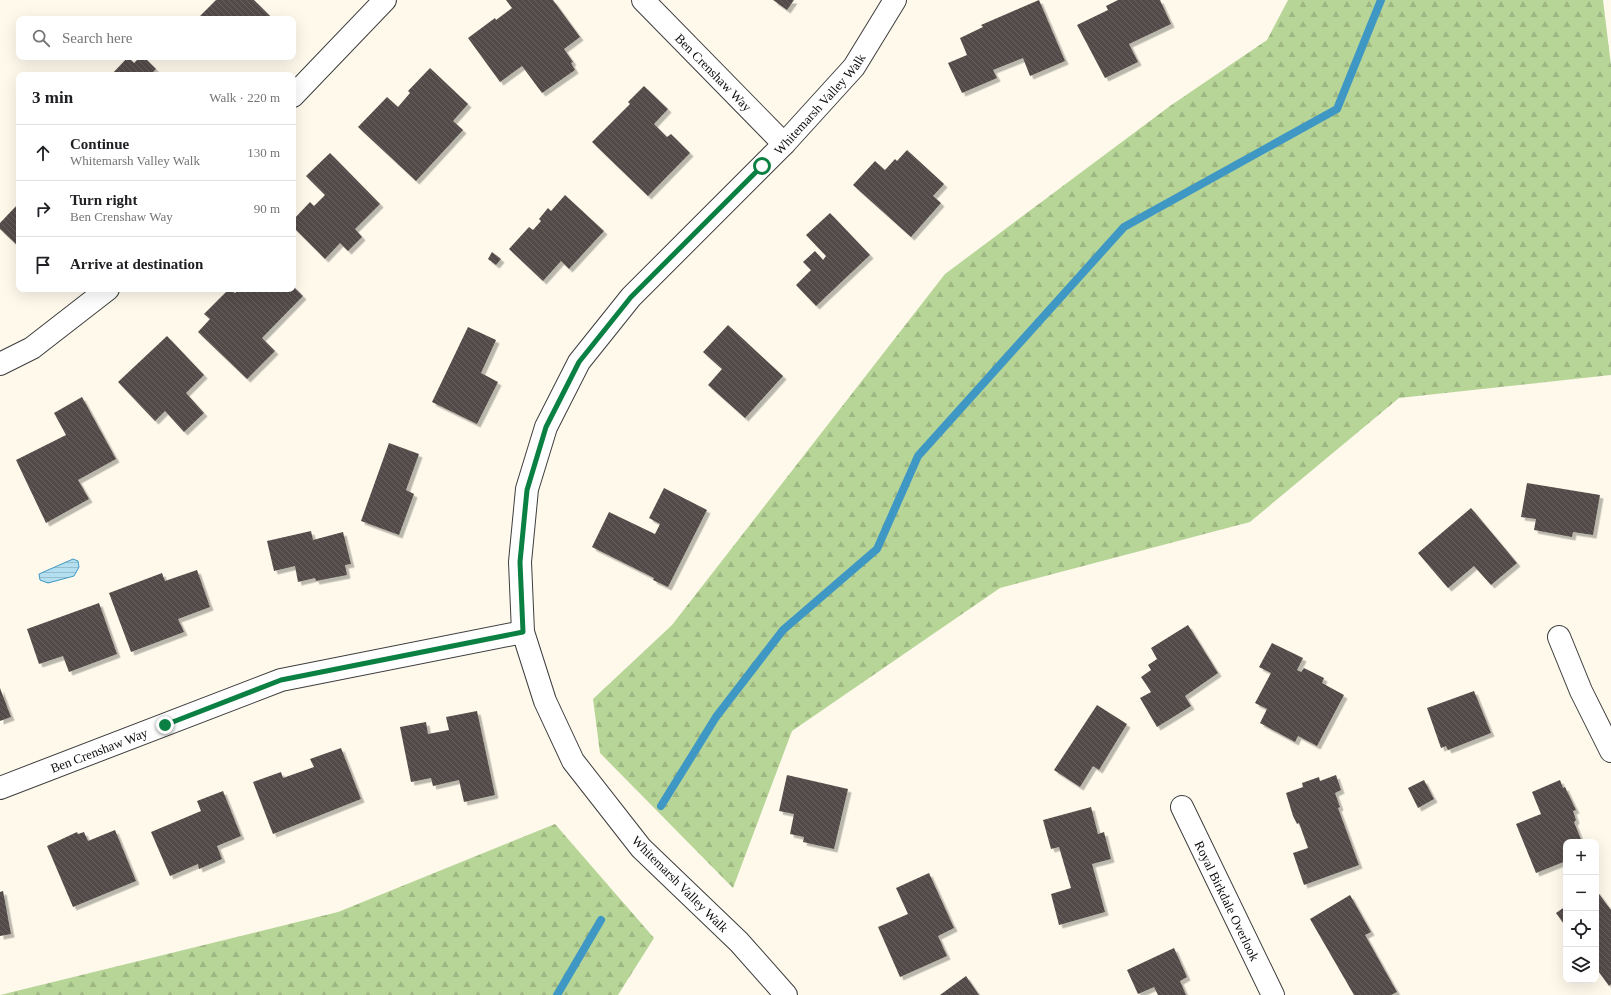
<!DOCTYPE html>
<html lang="en">
<head>
<meta charset="utf-8">
<style>
	:root { --surface:#fff; --page:#f6f6f6; --text:#202124; --muted:#757577; --line:#e0e0e0 }
	body { margin:0; font-family:"Times New Roman",serif; background:var(--page); color:var(--text) }
	.controls { position:absolute; right:12px; bottom:12px; display:grid; overflow:hidden; border-radius:8px; box-shadow:0 4px 16px #0002 }
	.controls button { width:36px; height:36px; display:grid; place-items:center; padding:0; border:0; border-bottom:1px solid var(--line); background:var(--surface); color:var(--text); font:20px sans-serif }
	.stop { position:absolute; width:12px; height:12px; margin:-9px; border:3px solid #0b8043; border-radius:50%; background:#fff }
	.stop.end { background:#0b8043; border-color:#fff; box-shadow:0 1px 4px #0008 }
	.list { margin:0; padding:0; list-style:none }
	h2 { display:flex; justify-content:space-between; align-items:center; height:52px; margin:0; padding:0 16px; font-size:17px }
	h2 small { font-size:13px; font-weight:400; color:var(--muted) }
	.list li { display:grid; grid-template-columns:26px 1fr auto; gap:12px; align-items:center; box-sizing:border-box; height:56px; padding:0 16px; border-top:1px solid var(--line) }
	.list b { display:block; font-size:15px; white-space:nowrap }
	.list p { margin:0; font-size:13px; white-space:nowrap; color:var(--muted) }
	.list em { font-size:13px; font-style:normal; color:var(--muted) }
	.icon { flex:none; width:22px; height:22px; fill:none; stroke:currentColor; stroke-width:2; stroke-linecap:round; stroke-linejoin:round }
	.map { position:relative; flex:none; width:1611px; height:995px; overflow:hidden }
	.search { position:absolute; background:var(--surface); box-shadow:0 4px 16px #0002; left:16px; top:16px; width:280px; height:44px; display:flex; align-items:center; gap:10px; box-sizing:border-box; padding:0 14px; border-radius:8px; color:var(--muted); font-size:15px }
	.panel { position:absolute; background:var(--surface); box-shadow:0 4px 16px #0002; left:16px; top:72px; width:280px; height:220px; border-radius:8px }
	.map>svg:first-child { display:block }
	.forest { fill:url(#forest-firs) }
	.water { fill:url(#water-rules); stroke:#3f98c4 }
	.lines { fill:none; stroke-linecap:round; stroke-linejoin:round }
	.stream { stroke:#3f98c4; stroke-width:8 }
	.building { fill:url(#building-back-hatch); filter:url(#shadow) }
	.minor-casing { stroke:#3e3e3e; stroke-width:24 }
	.minor { stroke:#fff; stroke-width:22 }
	.route { stroke:#0b8043; stroke-width:5 }
	.labels { text-anchor:middle; dominant-baseline:central; stroke-width:4; stroke-linejoin:round; paint-order:stroke }
	.street-label { font-size:13px; fill:#0b0b0b; stroke:#fff }
</style>
</head>
<body>
<div class="map">
<svg width="1611" height="995" viewBox="0 0 1611 995">
	<defs>
		<pattern id="forest-firs" width="22" height="20" patternUnits="userSpaceOnUse"><rect width="22" height="20" fill="#b8d598"/><path d="M5 1l3.5 6h-7zM16 11l3.5 6h-7z" fill="#9db682"/></pattern>
		<pattern id="water-rules" width="6" height="5" patternUnits="userSpaceOnUse"><rect width="6" height="5" fill="#b3dff1"/><path d="M0 2.5h6" fill="none" stroke="#99becd"/></pattern>
		<pattern id="building-back-hatch" width="6" height="6" patternUnits="userSpaceOnUse"><rect width="6" height="6" fill="#534c48"/><path d="M-1 5l2 2M0 0l6 6M5-1l2 2" fill="none" stroke="#67615e"/></pattern>
		<filter id="shadow"><feDropShadow dx="3.5" dy="3.5" stdDeviation="0" flood-color="#0004"/></filter>
	</defs>
	<rect width="100%" height="100%" fill="#fef9eb"/>
	<g class="forest">
		<path d="M1288,0h315l8,65v310l-212,23 -149,124 -250,66 -208,143 -59,157 -133,-135 -7,-54 79,-74 273,-351 225,-168 97,-66z"/>
		<path d="M555,824l99,114 -36,57h-618l338,-83z"/>
	</g>
	<path class="water" d="M73,559l5,2 1,6 -5,9 -26,7 -8,-3 -1,-6z"/>
	<g class="lines">
		<g class="stream">
			<path d="M661,806l55,-89 67,-87 94,-81 41,-93 206,-229 213,-118 44,-109"/>
			<path d="M557,995l44,-75"/>
		</g>
	</g>
	<g class="building">
		<path d="M216,0h38l19,19h-76z"/>
		<path d="M506,0h47l27,37 -16,12 9,13 -2,1 4,7 -33,23 -20,-27 -22,16 -32,-44 27,-20 1,2 16,-12z"/>
		<path d="M773,0h21l-7,10z"/>
		<path d="M1039,0l26,61 -35,15 -7,-18 -30,12 4,8 -35,15 -14,-30 19,-8 -7,-17 23,-11 -2,-2z"/>
		<path d="M1118,0h42l11,24 -42,20 9,18 -33,16 -28,-53 31,-15 -2,-4z"/>
		<path d="M128,57l6,6 6,-6h4l12,12 -6,6h-39z"/>
		<path d="M430,68l38,36 -15,17 10,9 -47,51 -58,-54 29,-30 11,10 12,-14 -2,-2z"/>
		<path d="M644,86l24,23 -14,15 13,13 4,-3 19,19 -42,43 -56,-54 38,-38 -2,-2z"/>
		<path d="M907,150l37,34 -11,12 8,7 -30,34 -58,-52 22,-24 10,9 10,-11 2,2z"/>
		<path d="M330,153l50,51 -25,25 7,8 -14,14 -8,-8 -15,16 -32,-32v-7l17,-18 4,4 11,-11 -19,-19z"/>
		<path d="M565,195l39,36 -35,38 -8,-8 -18,20 -34,-32 20,-22 4,3 8,-9 -2,-2 9,-11 3,3z"/>
		<path d="M18,204l1,1v42l-19,-18v-6z"/>
		<path d="M830,213l40,42 -54,51 -20,-21 15,-15 -8,-8 12,-11 8,9 3,-4 -20,-21z"/>
		<path d="M492,252l9,7 -5,6 -8,-6z"/>
		<path d="M293,286l10,10 -41,42 13,13 -28,28 -49,-47 12,-13 -6,-5 25,-25 6,4 4,-4h54z"/>
		<path d="M728,325l55,51 -38,42 -37,-33 14,-16 -19,-17z"/>
		<path d="M468,327l28,13 -15,33 17,9 -21,42 -45,-22z"/>
		<path d="M167,336l37,39 -18,18 18,20 -20,19 -19,-21 -10,10 -37,-39z"/>
		<path d="M82,397l34,62 -38,21 11,19 -43,24 -30,-63 50,-25 -12,-22z"/>
		<path d="M389,443l30,11 -13,36 8,4 -15,41 -38,-14z"/>
		<path d="M1527,483l73,12 -7,40 -20,-3 -1,5 -38,-7 2,-11 -15,-2z"/>
		<path d="M664,488l43,22 -39,77 -15,-7 1,-2 -62,-31 17,-35 46,22 5,-10 -11,-6z"/>
		<path d="M1471,508l46,55 -26,22 -17,-19 -26,22 -30,-35z"/>
		<path d="M311,531l2,9 30,-8 8,32 -6,1 2,10 -31,6 -1,-3 -17,4 -3,-16 -21,5 -7,-30z"/>
		<path d="M197,570l13,37 -32,12 6,13 -53,20 -22,-59 53,-20 3,8z"/>
		<path d="M99,603l18,51 -48,18 -6,-16 -24,8 -12,-35z"/>
		<path d="M1188,625l30,48 -33,23 6,10 -34,21 -17,-29 11,-6 -10,-15 10,-7 -3,-5 9,-6 -6,-11z"/>
		<path d="M1272,643l31,15 -6,12 4,2 3,-4 20,10 -2,5 22,12 -27,51 -19,-10 -3,6 -35,-19 7,-14 -12,-6 16,-30 -12,-6z"/>
		<path d="M0,688l11,29 -11,4z"/>
		<path d="M1474,691l17,42 -43,17 -2,-4 -5,2 -14,-40z"/>
		<path d="M1097,705l30,19 -28,46 -6,-4 -13,21 -26,-17z"/>
		<path d="M477,711l18,84 -31,7 -5,-22 -26,6 -2,-8 -20,4 -11,-55 26,-5 2,12 21,-4 -3,-13z"/>
		<path d="M341,748l20,51 -88,35 -20,-52 28,-10 2,6 31,-11 -4,-8z"/>
		<path d="M787,775l61,14 -14,60 -31,-7 1,-5 -14,-3 4,-20 -15,-3z"/>
		<path d="M1336,775l5,15 -6,3 5,14 -2,1 21,57 -55,20 -11,-32 15,-5 -9,-25 -2,1 -4,-8 -7,-23 17,-6 -1,-4 17,-6 1,4z"/>
		<path d="M1424,780l10,19 -16,9 -10,-20z"/>
		<path d="M1560,780l3,8 2,-1 11,23 -3,1 3,9 -2,2 8,20h-16v19l-30,12 -20,-49 25,-10 -9,-22z"/>
		<path d="M223,791l18,45 -24,10 5,13 -23,10 -1,-5 -28,12 -19,-44 50,-21 -4,-10z"/>
		<path d="M1091,807l7,27 6,-2 7,27 -19,5 13,48 -46,13 -8,-31 20,-6 -12,-41 -8,2 -8,-29z"/>
		<path d="M115,830l21,51 -63,26 -26,-61 30,-14 1,2 6,-2 4,9z"/>
		<path d="M929,873l25,55 -16,8 9,20 -47,21 -22,-50 30,-13 -12,-26z"/>
		<path d="M1596,890l15,20v74l-2,2 -13,-18z"/>
		<path d="M3,891l8,43 -11,2v-44z"/>
		<path d="M1350,895l21,37 -6,3 32,57 -6,3h-37l-44,-76z"/>
		<path d="M1566,906v21l-10,-14z"/>
		<path d="M1174,948l13,29 -7,4 6,14h-28l-4,-8 -16,7 -11,-24z"/>
		<path d="M966,976l13,19h-39z"/>
	</g>
	<g class="lines">
		<g class="minor-casing">
			<g id="minor">
				<path id="s1" d="M643,0l141,144"/>
				<path d="M293,96l92,-96"/>
				<path d="M0,364l32,-16 76,-59"/>
				<path d="M1559,637l22,54 30,60"/>
				<path id="s2" d="M0,788l281,-108 242,-48"/>
				<path id="s3" d="M1182,807l91,188"/>
				<path id="s4" d="M786,995l-47,-53 -98,-94 -68,-87 -28,-60 -22,-69 -3,-70 7,-73 19,-62 33,-65 52,-65 153,-153 70,-77 41,-67"/>
			</g>
		</g>
		<use href="#minor" class="minor"/>
	</g>
	<g class="lines">
		<path class="route" d="M165,725l116,-45 242,-48 -3,-70 7,-72 19,-63 33,-65 52,-65 131,-131"/>
	</g>
	<g class="labels">
		<g class="street-label">
			<text stroke="none"><textPath href="#s1" startOffset="101">Ben Crenshaw Way</textPath></text>
			<text stroke="none"><textPath href="#s4" startOffset="1090">Whitemarsh Valley Walk</textPath></text>
			<text stroke="none"><textPath href="#s2" startOffset="106">Ben Crenshaw Way</textPath></text>
			<text transform="translate(680 884) rotate(45)">Whitemarsh Valley Walk</text>
			<text stroke="none"><textPath href="#s3" startOffset="104">Royal Birkdale Overlook</textPath></text>
		</g>
	</g>
</svg>
<div class="controls">
<button>+</button>
<button>−</button>
<button><svg class="icon" aria-label="locate" viewBox="0 0 24 24"><circle cx="12" cy="12" r="6"/><path d="M12 2v4M12 18v4M2 12h4M18 12h4"/></svg></button>
<button><svg class="icon" aria-label="layers" viewBox="0 0 24 24"><path d="M12 4l9 5-9 5-9-5zM3 14l9 5 9-5"/></svg></button>
</div>
<div class="stop" style="left:762px;top:166px"></div>
<div class="stop end" style="left:165px;top:725px"></div>
<div class="search"><svg class="icon" aria-label="search" viewBox="0 0 24 24"><circle cx="10" cy="10" r="6"/><path d="M15 15l6 6"/></svg>Search here</div>
<section class="panel">
<h2>3 min<small>Walk · 220 m</small></h2>
<ul class="list">
<li><svg class="icon" aria-label="ahead" viewBox="0 0 24 24"><path d="M12 20V5M6 11l6-6 6 6"/></svg><div><b>Continue</b><p>Whitemarsh Valley Walk</p></div><em>130 m</em></li>
<li><svg class="icon" aria-label="right" viewBox="0 0 24 24"><path d="M7 20v-9h11M14 6l5 5-5 5"/></svg><div><b>Turn right</b><p>Ben Crenshaw Way</p></div><em>90 m</em></li>
<li><svg class="icon" aria-label="arrive" viewBox="0 0 24 24"><path d="M6 21V4h12l-3 4 3 4H6"/></svg><div><b>Arrive at destination</b></div></li>
</ul>
</section>
</div>
</body>
</html>
